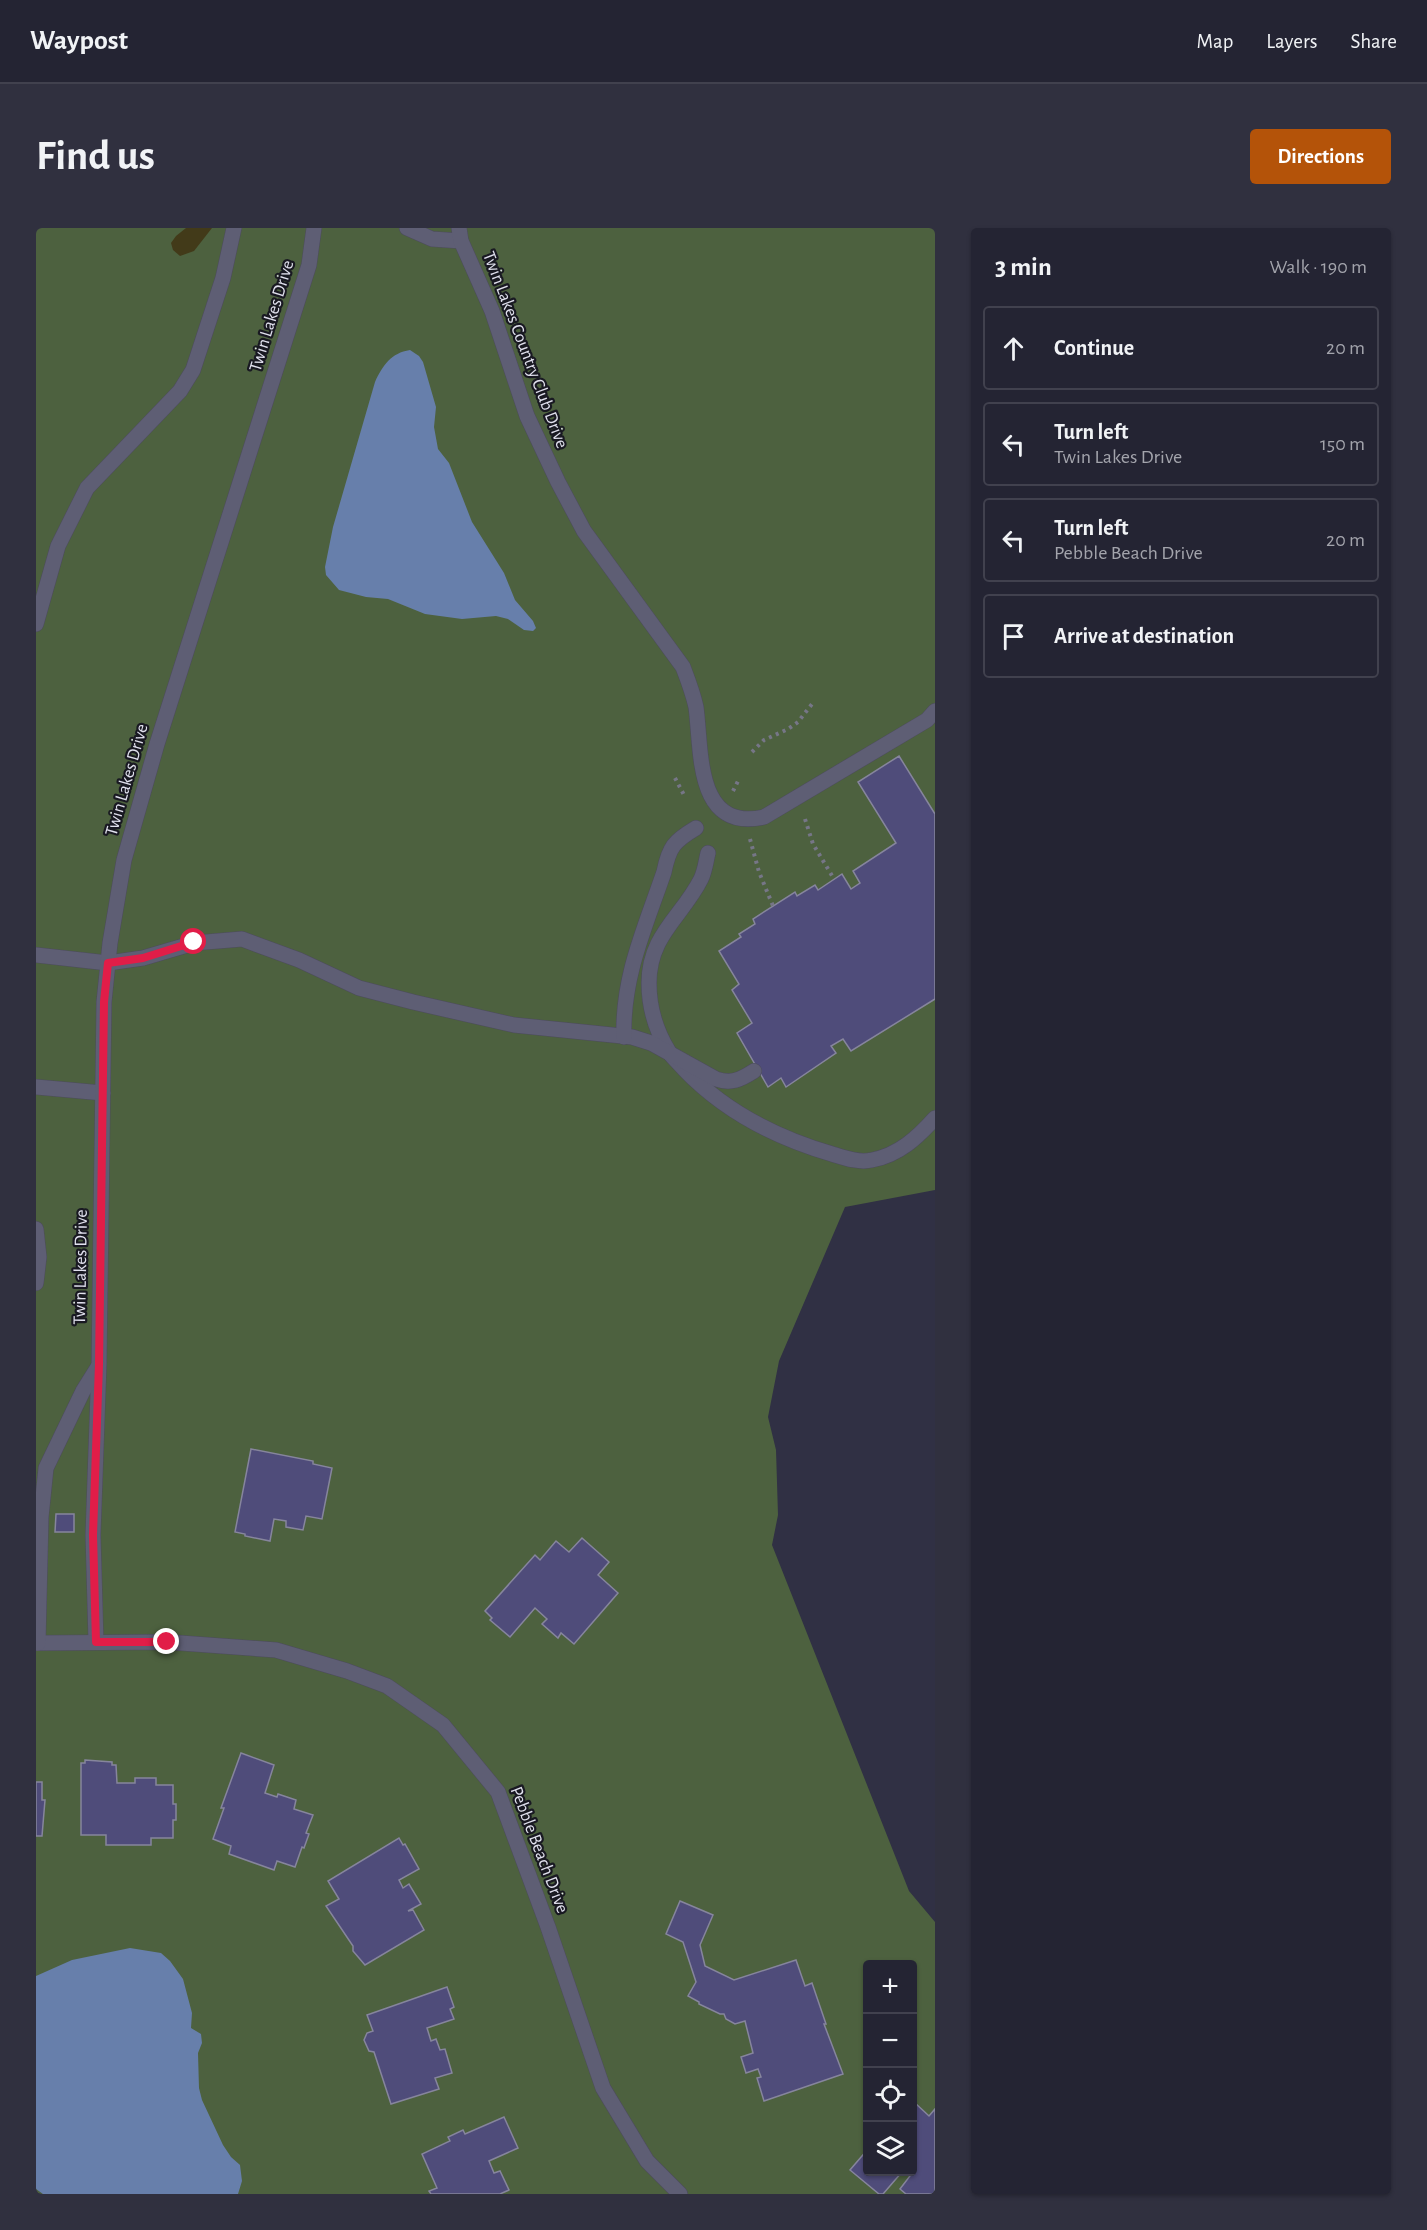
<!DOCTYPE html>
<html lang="en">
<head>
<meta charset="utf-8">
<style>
	:root { --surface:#242433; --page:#30303f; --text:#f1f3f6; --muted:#a3a4ac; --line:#41414e; --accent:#b45309 }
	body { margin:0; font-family:"Alegreya Sans",sans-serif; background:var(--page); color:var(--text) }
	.controls { position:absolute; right:18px; bottom:18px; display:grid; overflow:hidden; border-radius:6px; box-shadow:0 2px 4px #0004 }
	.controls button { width:54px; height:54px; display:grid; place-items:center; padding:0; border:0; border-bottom:2px solid var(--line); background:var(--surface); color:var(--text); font:30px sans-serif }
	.stop { position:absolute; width:18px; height:18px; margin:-14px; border:4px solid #e11d48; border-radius:50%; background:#fff }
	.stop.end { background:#e11d48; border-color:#fff; box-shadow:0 2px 6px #0008 }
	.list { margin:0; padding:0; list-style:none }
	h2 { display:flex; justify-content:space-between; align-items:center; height:78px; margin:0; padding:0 24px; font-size:26px }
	h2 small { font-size:20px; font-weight:400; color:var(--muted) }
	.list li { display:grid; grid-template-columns:39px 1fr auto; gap:18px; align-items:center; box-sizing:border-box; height:84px; margin:0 12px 12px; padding:0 12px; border:2px solid var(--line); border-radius:6px }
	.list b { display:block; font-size:22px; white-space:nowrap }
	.list p { margin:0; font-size:20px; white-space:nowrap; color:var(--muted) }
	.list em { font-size:20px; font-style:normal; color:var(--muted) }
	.icon { flex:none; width:33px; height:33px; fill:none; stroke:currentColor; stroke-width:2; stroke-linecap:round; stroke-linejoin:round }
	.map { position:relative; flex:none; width:899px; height:1966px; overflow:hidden; border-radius:6px }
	header { display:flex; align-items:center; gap:36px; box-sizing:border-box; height:84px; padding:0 30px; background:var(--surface); border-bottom:2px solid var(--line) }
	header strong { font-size:28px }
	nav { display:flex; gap:33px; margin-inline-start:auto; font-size:21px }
	.intro { display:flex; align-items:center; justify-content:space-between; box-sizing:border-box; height:144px; padding:0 36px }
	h1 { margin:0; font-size:42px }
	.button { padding:15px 27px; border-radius:6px; background:var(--accent); color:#fff; font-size:21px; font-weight:700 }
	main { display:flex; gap:36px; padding:0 36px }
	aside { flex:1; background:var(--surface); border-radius:6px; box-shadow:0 2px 4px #0004 }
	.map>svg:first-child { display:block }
	.green { fill:#4d613f; fill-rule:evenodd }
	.sand { fill:#423a19 }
	.water { fill:#677fab }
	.building { fill:#4f4c7a; stroke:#86859d; stroke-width:1.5 }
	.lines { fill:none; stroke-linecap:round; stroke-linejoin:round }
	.minor-casing { stroke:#4d4c5d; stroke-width:16 }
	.path { stroke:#767687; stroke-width:4; stroke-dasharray:3 4.5; stroke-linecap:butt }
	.minor { stroke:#5e5e74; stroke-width:15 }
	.route { stroke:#e11d48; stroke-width:8 }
	.labels { text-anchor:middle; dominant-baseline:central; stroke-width:4.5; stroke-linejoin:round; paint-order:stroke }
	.street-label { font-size:18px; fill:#e1e1ee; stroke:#191922 }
</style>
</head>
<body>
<header>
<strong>Waypost</strong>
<nav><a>Map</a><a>Layers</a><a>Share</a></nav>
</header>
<div class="intro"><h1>Find us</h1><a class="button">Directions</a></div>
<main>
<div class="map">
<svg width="899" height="1966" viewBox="0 0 899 1966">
	<rect width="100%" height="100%" fill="#303044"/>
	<path class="green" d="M0,0h899v962l-90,17 -66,154 -11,56 8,33 2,65 -6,30 137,346 26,31v272h-899zM832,1736h44v208h-44z"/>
	<path class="sand" d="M150,0h26l-18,23 -14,5 -7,-6 -2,-7 5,-7z"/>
	<g class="water">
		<path d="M374,122l9,6 4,6 13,45 -2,20 4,22 11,14 23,59 32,51 11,27 18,21 3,7 -3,3 -9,-1 -16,-11 -12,-3 -34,3 -37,-5 -37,-15 -22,-2 -27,-7 -13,-15 -1,-8 8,-40 42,-145c8,-17 16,-29 35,-32z"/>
		<path d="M94,1720l31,5 9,8 13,18 9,34 -1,15 10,6 1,9 -4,10 1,35 3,12 21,45 8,12 9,8 2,16 -4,13h-195l-7,-5v-213l36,-16z"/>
	</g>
	<g class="building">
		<path d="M863,528l36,58v185l-84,52 -8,-12 -12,7 5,7 -50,34 -5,-9 -13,9 -31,-54 15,-10 -20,-33 7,-6 -20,-33 22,-14 -2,-3 16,-10 -2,-5 42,-27 2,4 18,-11 3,5 24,-16 9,15 9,-6 -7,-12 43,-28 -38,-61z"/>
		<path d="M215,1221l62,12v3l19,4 -10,51 -16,-3 -3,14 -17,-3v-6l-12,-2 -4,22 -25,-5v-2l-10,-2z"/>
		<path d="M20,1286h18v18h-19z"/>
		<path d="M546,1310l27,24 -11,13 20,18 -44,51 -13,-11 -3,5 -16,-14 5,-5 -12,-11 -25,29 -20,-17 2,-2 -7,-7 50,-56 5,5 16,-19 13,11z"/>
		<path d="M205,1525l33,12 -9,28 12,4 1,-3 18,6 -2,9 19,6 -7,18 3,1 -5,14 -2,-1 -7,20 -18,-6 -3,9 -45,-16 2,-8 -18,-7 11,-31h-3z"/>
		<path d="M49,1532l27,2v3h4l1,18h18v-5h21v7h17v19h3v16h-3v18h-22v7h-45v-10h-25v-72h4z"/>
		<path d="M0,1554h6v18h3l-3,36h-6z"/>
		<path d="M363,1610l4,7 2,-1 14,25 -20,11 4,8 6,-4 12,20 -13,7 5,-1 11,20 -59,35 -12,-14v-5l-27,-40 13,-7 -11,-18z"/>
		<path d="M644,1673l33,14 -13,30 5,21 29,14 62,-20 9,26 7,-3 14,41h-2l19,50 -79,27 -7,-23 4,-1 -3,-8 -12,4 -5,-16 12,-4 -8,-32 -10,3 -9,-5 -2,-5h-4l-21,-10v-2l-11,-6 8,-14 -13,-40 -17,-8z"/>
		<path d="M411,1759l7,20 -4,2 4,10 -27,9 4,13 5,-2 4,11 5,-1 7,24 -17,5 4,11 -48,15 -17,-52 -5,-1 -5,-11 3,-7 6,-2 -6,-16z"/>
		<path d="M878,1874l15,14 6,-7v85h-29l-6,-5 10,-13 -5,-4h7z"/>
		<path d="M468,1889l14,31 -29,13 5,12 6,-2 9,19 -9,4h-69l-2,-3 8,-3 -15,-34 28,-13 -2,-4 15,-7 2,4z"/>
		<path d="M832,1921v23h34l-19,22h-4l-29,-24z"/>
	</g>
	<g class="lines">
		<g class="minor-casing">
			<g id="minor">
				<path d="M371,0l25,11 29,2"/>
				<path d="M423,0l2,13 31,70 35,105 31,66 26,49 99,136c5,13 10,26 13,40 6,45 -1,125 68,110l163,-97 8,-9"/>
				<path d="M0,396l22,-78 29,-58 93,-97 13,-21 30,-92 11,-50"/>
				<path d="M672,625c-2,8 -3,18 -7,26 -19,38 -52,56 -52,104 0,24 7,48 20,69 4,6 10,11 15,17 40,42 93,69 148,85 13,4 27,9 40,6 27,-5 46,-23 63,-42"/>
				<path d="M0,727l72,8 35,-5 51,-15 48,-4 57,21 60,28 54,14 101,23 118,12 19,6 65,36c15,5 24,1 38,-8"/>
				<path d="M588,809c-2,-60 21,-109 40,-165 5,-25 10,-31 32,-44"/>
				<path d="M0,859l67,6"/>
				<path d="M0,1001l3,28 -3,26"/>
				<path d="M60,1414l-3,-107 6,-171 5,-362 6,-59 14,-83 33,-116 152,-479 5,-37"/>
				<path d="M0,1415l131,-1 109,8 71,21 40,15 56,39 55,67 50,135 55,161 44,73 33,33"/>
				<path d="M2,1415l3,-126 5,-49 37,-77 15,-24"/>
			</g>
		</g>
		<g class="path">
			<path d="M716,524l12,-12 24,-11 10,-7 14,-18"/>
			<path d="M639,550l9,17"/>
			<path d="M697,563l5,-10"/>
			<path d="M769,591l8,25 21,35"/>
			<path d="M714,611l9,33 14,34"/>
		</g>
		<use href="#minor" class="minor"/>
	</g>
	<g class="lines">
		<path class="route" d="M131,1414h-71l-3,-107 6,-171 5,-362 4,-39 35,-5 51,-16"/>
	</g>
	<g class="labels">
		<g class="street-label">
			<text transform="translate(236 88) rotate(-73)">Twin Lakes Drive</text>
			<text transform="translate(489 122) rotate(69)">Twin Lakes Country Club Drive</text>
			<text transform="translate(91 552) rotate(-74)">Twin Lakes Drive</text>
			<text transform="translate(45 1039) rotate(-89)">Twin Lakes Drive</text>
			<text transform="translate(503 1622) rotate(69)">Pebble Beach Drive</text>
		</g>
	</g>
</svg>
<div class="controls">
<button>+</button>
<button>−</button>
<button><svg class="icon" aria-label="locate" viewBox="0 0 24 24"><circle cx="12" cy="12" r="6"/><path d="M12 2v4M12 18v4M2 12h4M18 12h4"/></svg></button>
<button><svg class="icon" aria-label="layers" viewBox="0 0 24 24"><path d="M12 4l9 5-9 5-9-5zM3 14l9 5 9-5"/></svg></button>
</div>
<div class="stop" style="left:158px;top:714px"></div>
<div class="stop end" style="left:131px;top:1414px"></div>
</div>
<aside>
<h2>3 min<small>Walk · 190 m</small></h2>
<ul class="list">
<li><svg class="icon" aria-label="ahead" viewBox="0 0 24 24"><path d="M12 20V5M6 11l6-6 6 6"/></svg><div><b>Continue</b></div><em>20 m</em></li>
<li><svg class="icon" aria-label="left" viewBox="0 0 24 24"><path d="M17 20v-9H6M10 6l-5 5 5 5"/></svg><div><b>Turn left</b><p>Twin Lakes Drive</p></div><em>150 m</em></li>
<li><svg class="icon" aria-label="left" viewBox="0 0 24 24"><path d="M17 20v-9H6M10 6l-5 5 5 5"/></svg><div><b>Turn left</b><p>Pebble Beach Drive</p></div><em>20 m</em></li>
<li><svg class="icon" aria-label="arrive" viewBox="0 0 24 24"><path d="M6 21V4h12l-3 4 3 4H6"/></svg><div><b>Arrive at destination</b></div></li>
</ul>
</aside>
</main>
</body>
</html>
